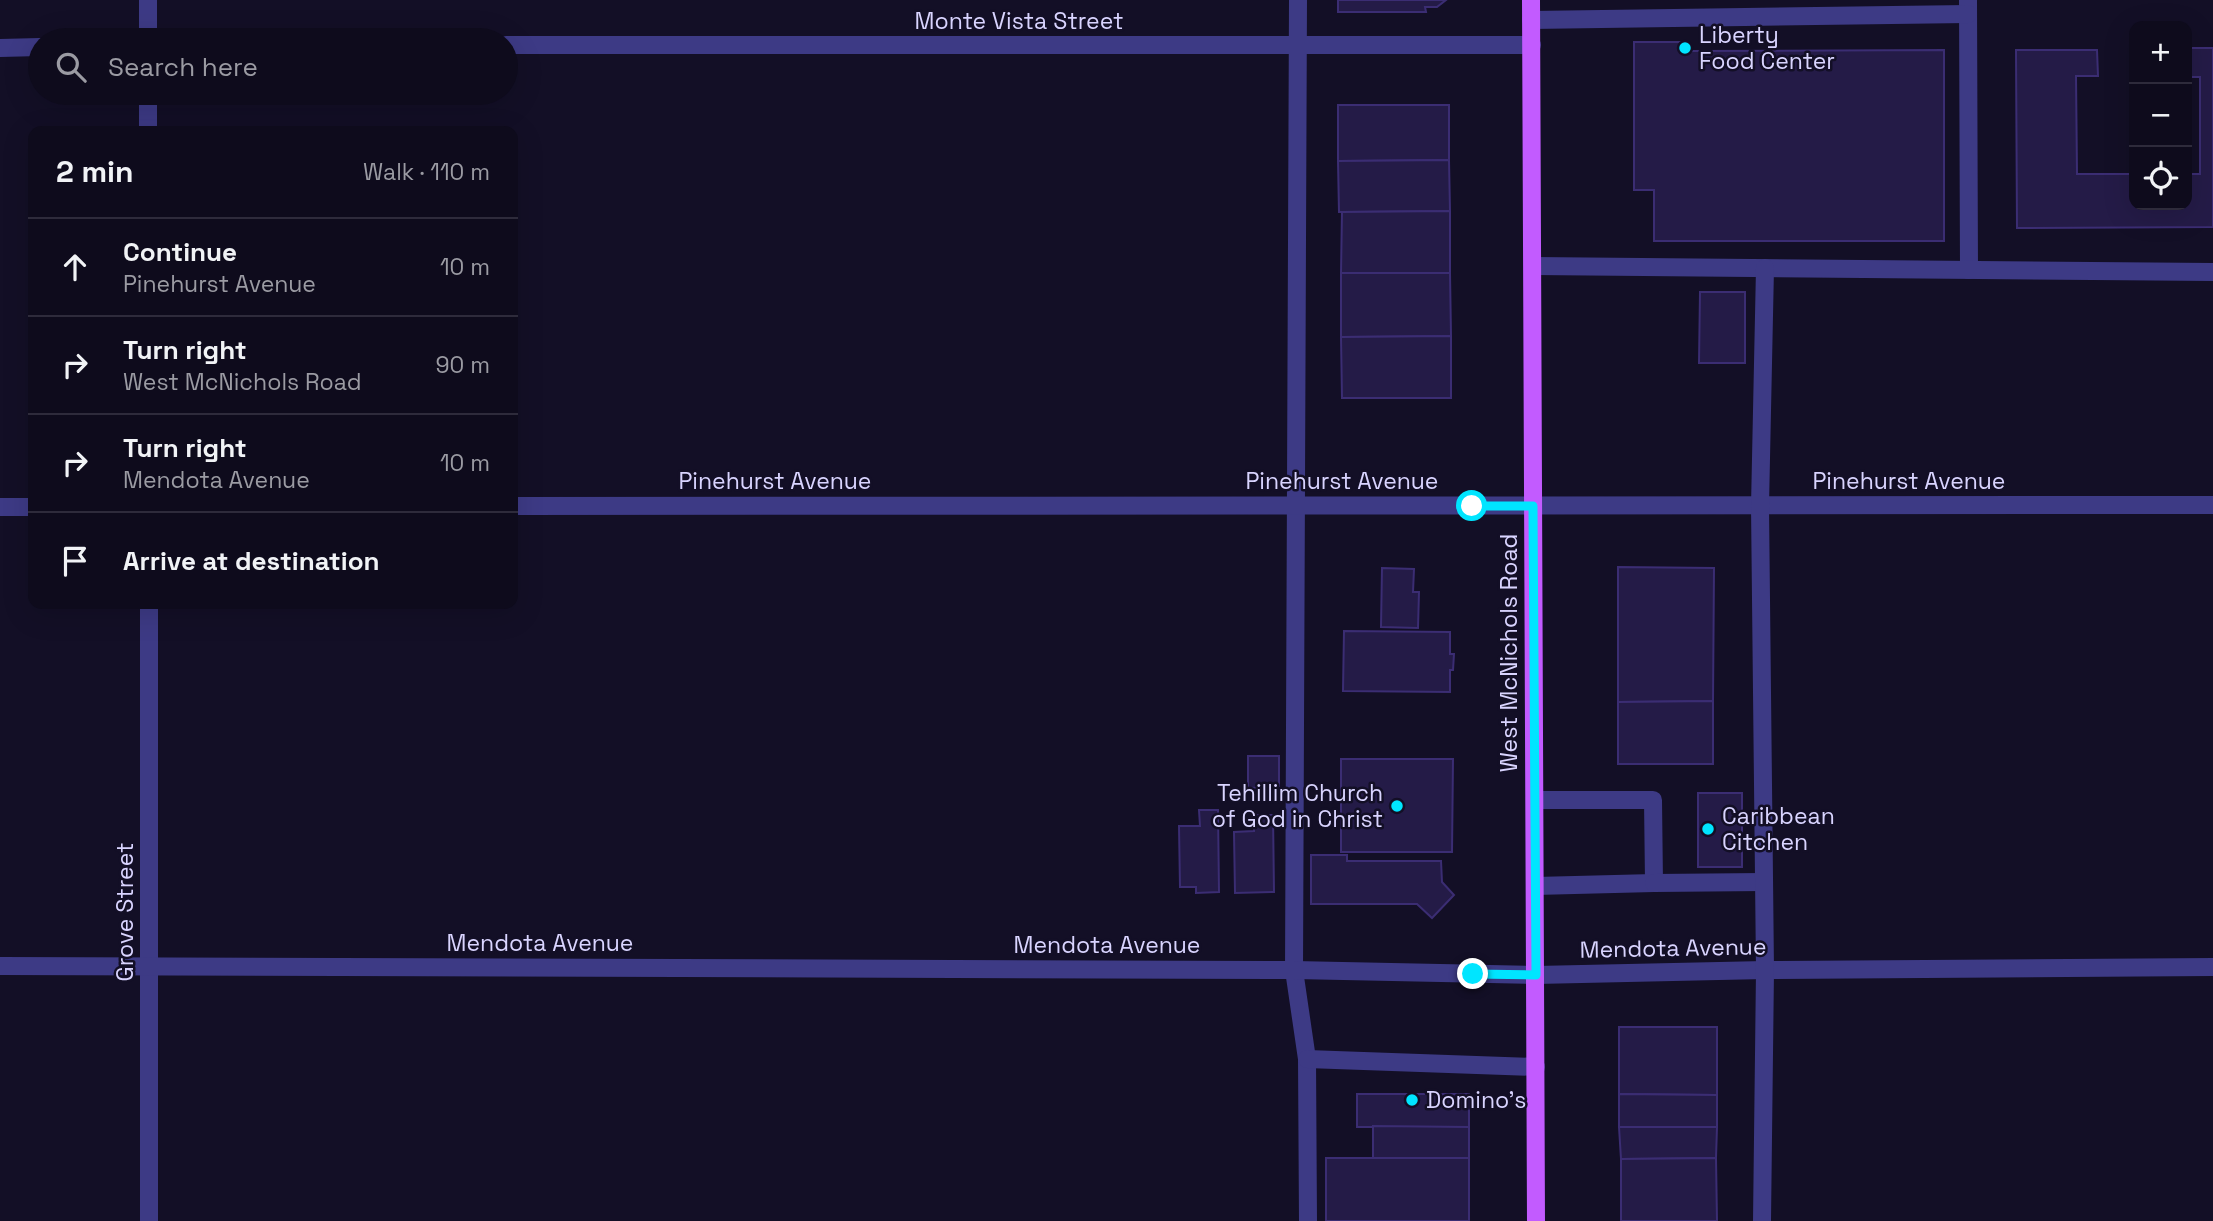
<!DOCTYPE html>
<html lang="en">
<head>
<meta charset="utf-8">
<style>
	:root { --surface:#0e0b1c; --page:#171425; --text:#f1f3f6; --muted:#9b9ba3; --line:#2e2b3b }
	body { margin:0; font-family:"Space Grotesk",sans-serif; background:var(--page); color:var(--text) }
	.controls { position:absolute; right:21px; top:21px; display:grid; overflow:hidden; border-radius:14px; box-shadow:0 7px 28px #0002 }
	.controls button { width:63px; height:63px; display:grid; place-items:center; padding:0; border:0; border-bottom:2px solid var(--line); background:var(--surface); color:var(--text); font:35px sans-serif }
	.stop { position:absolute; width:21px; height:21px; margin:-16px; border:5px solid #00e5ff; border-radius:50%; background:#fff }
	.stop.end { background:#00e5ff; border-color:#fff; box-shadow:0 2px 7px #0008 }
	.list { margin:0; padding:0; list-style:none }
	h2 { display:flex; justify-content:space-between; align-items:center; height:91px; margin:0; padding:0 28px; font-size:30px }
	h2 small { font-size:23px; font-weight:400; color:var(--muted) }
	.list li { display:grid; grid-template-columns:46px 1fr auto; gap:21px; align-items:center; box-sizing:border-box; height:98px; padding:0 28px; border-top:2px solid var(--line) }
	.list b { display:block; font-size:26px; white-space:nowrap }
	.list p { margin:0; font-size:23px; white-space:nowrap; color:var(--muted) }
	.list em { font-size:23px; font-style:normal; color:var(--muted) }
	.icon { flex:none; width:38px; height:38px; fill:none; stroke:currentColor; stroke-width:2; stroke-linecap:round; stroke-linejoin:round }
	.map { position:relative; flex:none; width:2213px; height:1221px; overflow:hidden }
	.search { position:absolute; background:var(--surface); box-shadow:0 7px 28px #0002; left:28px; top:28px; width:490px; height:77px; display:flex; align-items:center; gap:18px; box-sizing:border-box; padding:0 24px; border-radius:38px; color:var(--muted); font-size:26px }
	.panel { position:absolute; background:var(--surface); box-shadow:0 7px 28px #0002; left:28px; top:126px; width:490px; height:483px; border-radius:14px }
	.map>svg:first-child { display:block }
	.building { fill:#241b47; stroke:#3b2d73; stroke-width:2 }
	.lines { fill:none; stroke-linecap:round; stroke-linejoin:round }
	.minor { stroke:#3d3a85; stroke-width:18 }
	.major { stroke:#c25bff; stroke-width:18 }
	.route { stroke:#00e5ff; stroke-width:9 }
	.poi-dot { fill:#00e5ff; stroke:#130f26; stroke-width:2.5 }
	.labels { text-anchor:middle; dominant-baseline:central; stroke-width:5; stroke-linejoin:round; paint-order:stroke }
	.street-label { font-size:23px; fill:#d9d4ff; stroke:#130f26 }
	.poi-label { font-size:23px; fill:#d9d4ff; stroke:#130f26; text-anchor:start }
</style>
</head>
<body>
<div class="map">
<svg width="2213" height="1221" viewBox="0 0 2213 1221">
	<rect width="100%" height="100%" fill="#130f26"/>
	<g class="building">
		<path d="M1338,0h108l-9,7h-12l1,5h-88z"/>
		<path d="M1634,42h51l1,9 258,-1v191h-290v-51h-20z"/>
		<path d="M2187,48h26v179l-196,1 -1,-178h81l1,26h-22l1,98h57v31h53v-31h13v-97h-13z"/>
		<path d="M1338,105h111v55l-111,1z"/>
		<path d="M1449,160l1,51 -111,1 -1,-51z"/>
		<path d="M1450,211v62h-109l1,-61z"/>
		<path d="M1341,273h109l1,63 -110,1z"/>
		<path d="M1700,292h45v71h-46z"/>
		<path d="M1451,336v62h-109l-1,-61z"/>
		<path d="M1618,567l96,1 -1,133 -95,1z"/>
		<path d="M1382,568l32,1 -1,23h6l-1,36 -37,-1z"/>
		<path d="M1344,631l106,1v22h4l-1,16h-3v22l-107,-1z"/>
		<path d="M1713,701v63h-95v-62z"/>
		<path d="M1248,756h31v31l-31,1z"/>
		<path d="M1341,759h112l-1,93h-111z"/>
		<rect x="1698" y="793" width="44" height="74"/>
		<path d="M1199,810h19l1,82 -23,1v-6h-16l-1,-61h21z"/>
		<path d="M1254,815h19l1,77 -39,1 -1,-61 20,-1z"/>
		<path d="M1311,855h36v6h94l1,21 12,13 -22,23 -15,-14h-106z"/>
		<path d="M1619,1027h98v68l-98,-1z"/>
		<rect x="1357" y="1094" width="112" height="33"/>
		<path d="M1619,1094l98,1v32h-98z"/>
		<path d="M1373,1126l96,1v31h-96z"/>
		<path d="M1619,1127h98l-1,31 -95,1z"/>
		<rect x="1326" y="1158" width="143" height="63"/>
		<path d="M1716,1158l1,63h-96v-62z"/>
	</g>
	<g class="lines">
		<g class="minor">
			<path d="M148,0v40"/>
			<path d="M1298,0l-4,970 13,89 1,162"/>
			<path d="M1968,0l1,270"/>
			<path d="M1531,20l437,-6"/>
			<path d="M506,45h1026"/>
			<path d="M0,48l40,-1"/>
			<path d="M148,93v38"/>
			<path d="M1533,266l680,6"/>
			<path d="M513,506l1700,-1"/>
			<path d="M0,507h33"/>
			<path d="M149,604v617"/>
			<path d="M1535,800h118l1,83 -119,3"/>
			<path d="M1654,883l110,-1"/>
			<path d="M0,966l1294,4 242,5 229,-5 448,-3"/>
			<path d="M1307,1059l229,8"/>
			<path d="M1762,1221l3,-251 -5,-464 5,-238"/>
		</g>
		<path class="major" d="M1531,0l5,1221"/>
	</g>
	<g class="lines">
		<path class="route" d="M1472,506h61l3,469 -63,-1"/>
	</g>
	<g class="poi-dot">
		<circle cx="1685" cy="48" r="7"/>
		<circle cx="1397" cy="806" r="7"/>
		<circle cx="1708" cy="829" r="7"/>
		<circle cx="1412" cy="1100" r="7"/>
	</g>
	<g class="labels">
		<g class="street-label">
			<text x="1019" y="21">Monte Vista Street</text>
			<text x="775" y="481">Pinehurst Avenue</text>
			<text x="1342" y="481">Pinehurst Avenue</text>
			<text x="1909" y="481">Pinehurst Avenue</text>
			<text transform="translate(1509 653) rotate(-90)">West McNichols Road</text>
			<text transform="translate(125 912) rotate(-90)">Grove Street</text>
			<text x="540" y="943">Mendota Avenue</text>
			<text x="1107" y="945">Mendota Avenue</text>
			<text transform="translate(1673 948) rotate(-1)">Mendota Avenue</text>
		</g>
		<g class="poi-label">
			<text x="1699" y="35">Liberty<tspan x="1699" dy="26">Food Center</tspan></text>
			<text x="1383" y="793" text-anchor="end">Tehillim Church<tspan x="1383" dy="26">of God in Christ</tspan></text>
			<text x="1722" y="816">Caribbean<tspan x="1722" dy="26">Citchen</tspan></text>
			<text x="1426" y="1100">Domino's</text>
		</g>
	</g>
</svg>
<div class="controls">
<button>+</button>
<button>−</button>
<button><svg class="icon" aria-label="locate" viewBox="0 0 24 24"><circle cx="12" cy="12" r="6"/><path d="M12 2v4M12 18v4M2 12h4M18 12h4"/></svg></button>
</div>
<div class="stop" style="left:1472px;top:506px"></div>
<div class="stop end" style="left:1473px;top:974px"></div>
<div class="search"><svg class="icon" aria-label="search" viewBox="0 0 24 24"><circle cx="10" cy="10" r="6"/><path d="M15 15l6 6"/></svg>Search here</div>
<section class="panel">
<h2>2 min<small>Walk · 110 m</small></h2>
<ul class="list">
<li><svg class="icon" aria-label="ahead" viewBox="0 0 24 24"><path d="M12 20V5M6 11l6-6 6 6"/></svg><div><b>Continue</b><p>Pinehurst Avenue</p></div><em>10 m</em></li>
<li><svg class="icon" aria-label="right" viewBox="0 0 24 24"><path d="M7 20v-9h11M14 6l5 5-5 5"/></svg><div><b>Turn right</b><p>West McNichols Road</p></div><em>90 m</em></li>
<li><svg class="icon" aria-label="right" viewBox="0 0 24 24"><path d="M7 20v-9h11M14 6l5 5-5 5"/></svg><div><b>Turn right</b><p>Mendota Avenue</p></div><em>10 m</em></li>
<li><svg class="icon" aria-label="arrive" viewBox="0 0 24 24"><path d="M6 21V4h12l-3 4 3 4H6"/></svg><div><b>Arrive at destination</b></div></li>
</ul>
</section>
</div>
</body>
</html>
